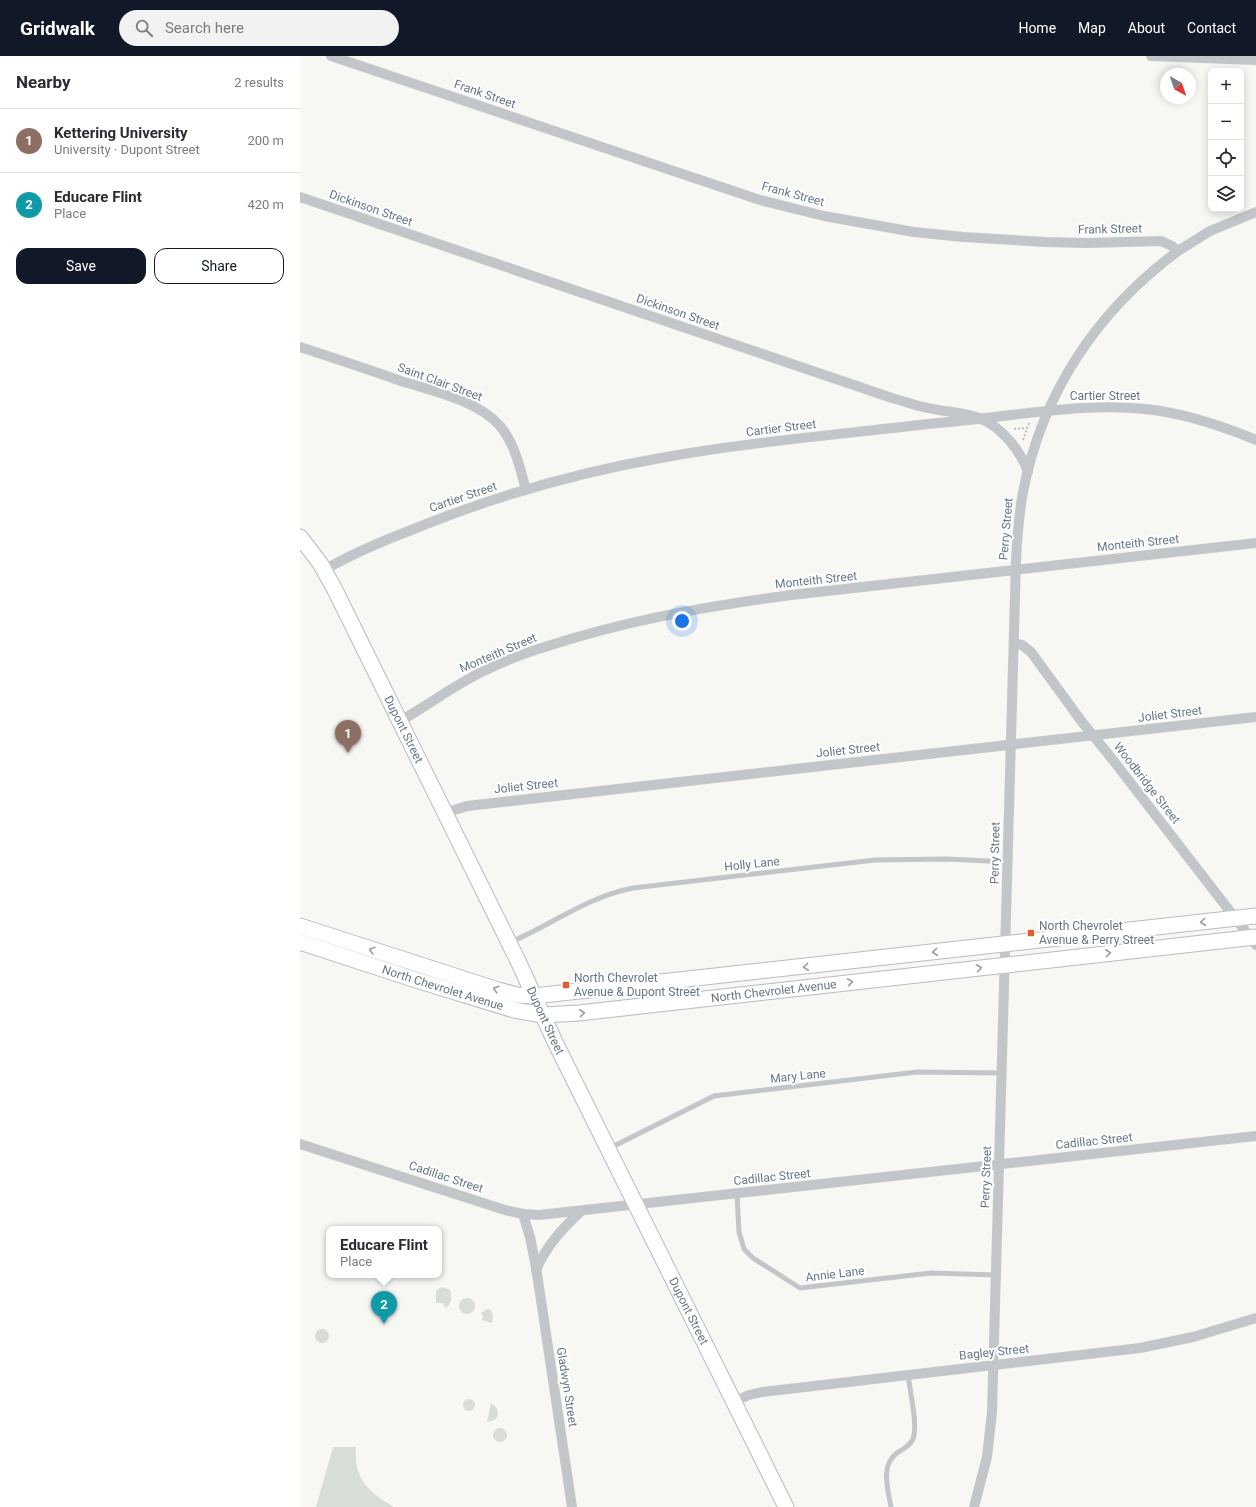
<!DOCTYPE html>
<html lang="en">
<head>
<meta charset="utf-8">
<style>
	:root { --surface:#fff; --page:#f2f2f3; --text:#2b2b33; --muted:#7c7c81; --line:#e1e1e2; --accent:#111827 }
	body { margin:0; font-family:Roboto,sans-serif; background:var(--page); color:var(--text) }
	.controls { position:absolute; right:12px; top:12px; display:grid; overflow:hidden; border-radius:8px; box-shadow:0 2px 10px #0003 }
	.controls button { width:36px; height:36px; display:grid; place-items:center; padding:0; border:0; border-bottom:1px solid var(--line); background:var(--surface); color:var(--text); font:20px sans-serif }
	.compass { position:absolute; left:860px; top:12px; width:36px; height:36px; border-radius:50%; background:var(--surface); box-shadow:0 2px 10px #0003; rotate:140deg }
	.you { position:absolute; left:382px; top:565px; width:14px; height:14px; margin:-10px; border:3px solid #fff; border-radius:50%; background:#1a73e8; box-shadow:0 0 0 6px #1a73e833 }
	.badge { display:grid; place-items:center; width:26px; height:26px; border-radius:50%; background:var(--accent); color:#fff; font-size:13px; font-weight:700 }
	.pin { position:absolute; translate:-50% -33px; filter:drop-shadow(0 1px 2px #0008) }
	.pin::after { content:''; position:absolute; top:21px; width:14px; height:12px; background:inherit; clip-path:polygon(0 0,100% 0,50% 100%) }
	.popup { position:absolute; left:26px; top:1170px; width:116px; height:52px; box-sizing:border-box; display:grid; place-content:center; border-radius:8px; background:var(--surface); filter:drop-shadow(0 1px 3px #0005); font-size:13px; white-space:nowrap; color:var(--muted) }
	.popup b { font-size:15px; color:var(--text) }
	.popup::after { content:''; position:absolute; left:50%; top:100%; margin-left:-8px; border:8px solid transparent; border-top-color:var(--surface) }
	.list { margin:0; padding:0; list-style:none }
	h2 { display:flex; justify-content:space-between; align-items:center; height:52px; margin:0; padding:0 16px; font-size:17px }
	h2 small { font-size:13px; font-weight:400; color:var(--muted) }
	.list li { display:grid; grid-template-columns:26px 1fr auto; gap:12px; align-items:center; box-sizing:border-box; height:64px; padding:0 16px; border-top:1px solid var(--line) }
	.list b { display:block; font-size:15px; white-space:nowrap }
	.list p { margin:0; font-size:13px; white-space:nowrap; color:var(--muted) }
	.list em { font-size:13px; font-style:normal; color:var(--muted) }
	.actions { display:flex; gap:8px; padding:12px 16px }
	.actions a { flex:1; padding:9px 0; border:1px solid var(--accent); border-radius:12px; text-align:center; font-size:14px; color:var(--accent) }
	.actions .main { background:var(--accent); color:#fff }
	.icon { flex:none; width:22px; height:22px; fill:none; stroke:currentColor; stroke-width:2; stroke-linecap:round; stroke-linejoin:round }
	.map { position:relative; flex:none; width:956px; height:1451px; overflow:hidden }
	header { display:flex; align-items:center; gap:24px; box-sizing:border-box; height:56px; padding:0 20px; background:var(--accent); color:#fff }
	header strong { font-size:19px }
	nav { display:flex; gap:22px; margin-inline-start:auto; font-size:14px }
	.search { width:280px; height:36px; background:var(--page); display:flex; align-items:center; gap:10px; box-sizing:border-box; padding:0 14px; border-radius:22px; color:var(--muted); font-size:15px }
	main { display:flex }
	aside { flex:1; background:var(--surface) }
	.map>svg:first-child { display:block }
	.green { fill:#d8ded5 }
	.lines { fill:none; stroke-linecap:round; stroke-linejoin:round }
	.secondary-casing { stroke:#b7bbc0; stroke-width:17 }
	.path { stroke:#bcbec0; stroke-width:2; stroke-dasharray:2 2; stroke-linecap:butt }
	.lane { stroke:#c2c6c9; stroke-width:5 }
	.street { stroke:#c2c6c9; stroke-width:10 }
	.secondary { stroke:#fff; stroke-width:15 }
	.oneway { stroke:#959fa9 }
	.poi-dot { fill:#db5d30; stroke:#fff; stroke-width:1.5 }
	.labels { text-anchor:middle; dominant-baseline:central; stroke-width:4; stroke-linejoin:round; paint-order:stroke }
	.street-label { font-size:12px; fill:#677684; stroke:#fff }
	.poi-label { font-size:12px; fill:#677684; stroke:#fff; text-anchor:start }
</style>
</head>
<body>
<header>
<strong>Gridwalk</strong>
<div class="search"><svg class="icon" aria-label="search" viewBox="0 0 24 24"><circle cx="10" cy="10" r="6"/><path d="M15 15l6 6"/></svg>Search here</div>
<nav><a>Home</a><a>Map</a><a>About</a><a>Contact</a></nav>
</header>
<main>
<aside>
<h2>Nearby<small>2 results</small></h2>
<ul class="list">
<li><span class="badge" style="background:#8d6e63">1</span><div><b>Kettering University</b><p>University · Dupont Street</p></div><em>200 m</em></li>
<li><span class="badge" style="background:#0f9aa8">2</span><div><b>Educare Flint</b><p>Place</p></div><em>420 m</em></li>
</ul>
<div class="actions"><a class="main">Save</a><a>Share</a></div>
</aside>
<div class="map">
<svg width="956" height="1451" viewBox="0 0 956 1451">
	<rect width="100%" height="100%" fill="#f7f7f4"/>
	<g class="green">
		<path d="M141,1231l8,2c4,6 3,14 -3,19l-4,-5h-6v-12z"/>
		<circle cx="167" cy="1250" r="8"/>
		<path d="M187,1253l4,1 2,5 -1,8 -10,-3 1,-3 -2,-4z"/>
		<circle cx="22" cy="1280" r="7"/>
		<circle cx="169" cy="1349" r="6"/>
		<path d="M191,1347l5,4c5,9 0,14 -9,15z"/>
		<circle cx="200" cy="1379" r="7"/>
		<path d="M33,1391h23c-3,32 13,45 38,60h-78z"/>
	</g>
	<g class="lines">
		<g class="secondary-casing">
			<g id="secondary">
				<path id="s1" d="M0,481l20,26 14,25 185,375 36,79 231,465"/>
				<path d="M0,870l198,64 19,5 17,1 722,-80"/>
				<path id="s2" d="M0,886l116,38 98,30 29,5 36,-2 677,-76"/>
			</g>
		</g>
		<g class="path">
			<path d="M714,373l13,-1"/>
			<path d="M723,384l6,-17"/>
		</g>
		<g class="lane">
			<path d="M211,886c42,-18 76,-45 122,-54l242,-28 72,-1 61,3"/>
			<path d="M310,1092l104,-52 203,-24 85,1"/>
			<path d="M437,1138l2,38 5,17 9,9 47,30 131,-15 65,2"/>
			<path d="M591,1451c-3,-18 -11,-42 6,-54 6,-4 13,-7 16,-14 5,-14 -3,-48 -5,-64"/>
		</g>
		<g class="street">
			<path d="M31,0l429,144 64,16 90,16 49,5 82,5 42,1 74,-2 11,5 6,5 32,-20 46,-19"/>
			<path d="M851,0l105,4"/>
			<path d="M0,141l592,201c12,3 24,8 36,10 17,4 35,4 51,10 22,8 42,33 49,54"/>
			<path d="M0,291c34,11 67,22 101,34 32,10 76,19 99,45 15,18 20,42 26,64"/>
			<path d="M24,514c33,-19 69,-33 105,-47 76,-30 156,-52 237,-66 84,-15 169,-22 253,-32 31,-3 61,-6 92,-10 44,-5 89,-11 134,-6 39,4 75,16 111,31"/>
			<path d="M714,587l8,2 9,7 51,70 27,33 147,190"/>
			<path d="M100,665c29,-16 55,-37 86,-51 28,-14 58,-23 88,-32 71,-21 143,-33 217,-43l465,-52"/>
			<path d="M145,757l22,-7 789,-89"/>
			<path d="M0,1088l205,66 18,4 16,1 717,-79"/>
			<path d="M223,1158l7,23 6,30 36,240"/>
			<path d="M236,1214c10,-24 27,-42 45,-59"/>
			<path d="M433,1346l16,-7 13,-3 378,-44 53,-11 63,-19"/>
			<path d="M674,1451l13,-50 5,-45 24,-851c1,-23 3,-46 7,-69 19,-99 74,-181 155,-241"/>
		</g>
		<use href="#secondary" class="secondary"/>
	</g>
	<defs><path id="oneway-chevron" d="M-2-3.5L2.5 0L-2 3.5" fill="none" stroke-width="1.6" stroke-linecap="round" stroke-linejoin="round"/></defs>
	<g class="oneway">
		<use href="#oneway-chevron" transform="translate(903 866) rotate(174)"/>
		<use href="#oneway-chevron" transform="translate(72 894) rotate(-162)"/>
		<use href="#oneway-chevron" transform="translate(635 896) rotate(174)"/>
		<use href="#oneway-chevron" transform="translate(808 897) rotate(-6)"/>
		<use href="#oneway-chevron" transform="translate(506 911) rotate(174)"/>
		<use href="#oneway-chevron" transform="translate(679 912) rotate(-7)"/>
		<use href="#oneway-chevron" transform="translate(550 926) rotate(-7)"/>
		<use href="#oneway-chevron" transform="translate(196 933) rotate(-163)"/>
		<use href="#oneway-chevron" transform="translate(282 957) rotate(-6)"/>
	</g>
	<g class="poi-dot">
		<rect x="727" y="873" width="8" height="8" rx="2"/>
		<rect x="262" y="925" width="8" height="8" rx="2"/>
	</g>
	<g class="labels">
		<g class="street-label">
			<text transform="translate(185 38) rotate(19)">Frank Street</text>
			<text transform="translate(493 138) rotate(15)">Frank Street</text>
			<text transform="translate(71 152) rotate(19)">Dickinson Street</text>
			<text transform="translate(810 173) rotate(-1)">Frank Street</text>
			<text transform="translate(378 256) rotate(19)">Dickinson Street</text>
			<text transform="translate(140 326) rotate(20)">Saint Clair Street</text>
			<text x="805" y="340">Cartier Street</text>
			<text transform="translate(481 372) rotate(-7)">Cartier Street</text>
			<text transform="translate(163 441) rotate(-19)">Cartier Street</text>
			<text transform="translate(706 473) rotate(-85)">Perry Street</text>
			<text transform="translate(838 487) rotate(-6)">Monteith Street</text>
			<text transform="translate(516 524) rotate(-6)">Monteith Street</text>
			<text transform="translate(198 597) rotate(-23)">Monteith Street</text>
			<text transform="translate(870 658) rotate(-7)">Joliet Street</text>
			<text stroke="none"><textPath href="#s1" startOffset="219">Dupont Street</textPath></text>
			<text transform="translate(548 694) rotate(-6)">Joliet Street</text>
			<text transform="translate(847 727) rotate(52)">Woodbridge Street</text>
			<text transform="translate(226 730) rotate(-6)">Joliet Street</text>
			<text transform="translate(695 797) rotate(-89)">Perry Street</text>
			<text transform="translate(452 808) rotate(-6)">Holly Lane</text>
			<text stroke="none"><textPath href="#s2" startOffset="150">North Chevrolet Avenue</textPath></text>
			<text stroke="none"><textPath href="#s2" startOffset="486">North Chevrolet Avenue</textPath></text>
			<text stroke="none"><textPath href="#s1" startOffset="543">Dupont Street</textPath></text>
			<text transform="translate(498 1020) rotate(-6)">Mary Lane</text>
			<text transform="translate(794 1085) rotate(-6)">Cadillac Street</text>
			<text transform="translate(146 1121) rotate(18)">Cadillac Street</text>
			<text transform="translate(472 1121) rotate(-6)">Cadillac Street</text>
			<text transform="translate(686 1121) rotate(-88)">Perry Street</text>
			<text transform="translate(535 1218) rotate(-7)">Annie Lane</text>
			<text stroke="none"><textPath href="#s1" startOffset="867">Dupont Street</textPath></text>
			<text transform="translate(694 1296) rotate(-6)">Bagley Street</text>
			<text transform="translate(267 1331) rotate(81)">Gladwyn Street</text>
		</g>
		<g class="poi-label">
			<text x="739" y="870">North Chevrolet<tspan x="739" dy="14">Avenue &amp; Perry Street</tspan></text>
			<text x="274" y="922">North Chevrolet<tspan x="274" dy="14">Avenue &amp; Dupont Street</tspan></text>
		</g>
	</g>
</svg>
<div class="controls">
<button>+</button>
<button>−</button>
<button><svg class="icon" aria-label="locate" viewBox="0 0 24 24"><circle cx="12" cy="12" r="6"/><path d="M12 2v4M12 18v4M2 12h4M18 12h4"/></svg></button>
<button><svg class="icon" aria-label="layers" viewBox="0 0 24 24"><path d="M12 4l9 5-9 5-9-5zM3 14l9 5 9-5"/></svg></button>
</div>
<svg class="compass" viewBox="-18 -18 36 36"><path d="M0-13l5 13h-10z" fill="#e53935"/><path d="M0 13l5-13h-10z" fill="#7c7c81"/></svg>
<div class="you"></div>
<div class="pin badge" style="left:48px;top:697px;background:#8d6e63">1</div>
<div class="pin badge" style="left:84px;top:1268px;background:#0f9aa8">2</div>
<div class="popup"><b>Educare Flint</b>Place</div>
</div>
</main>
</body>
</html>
